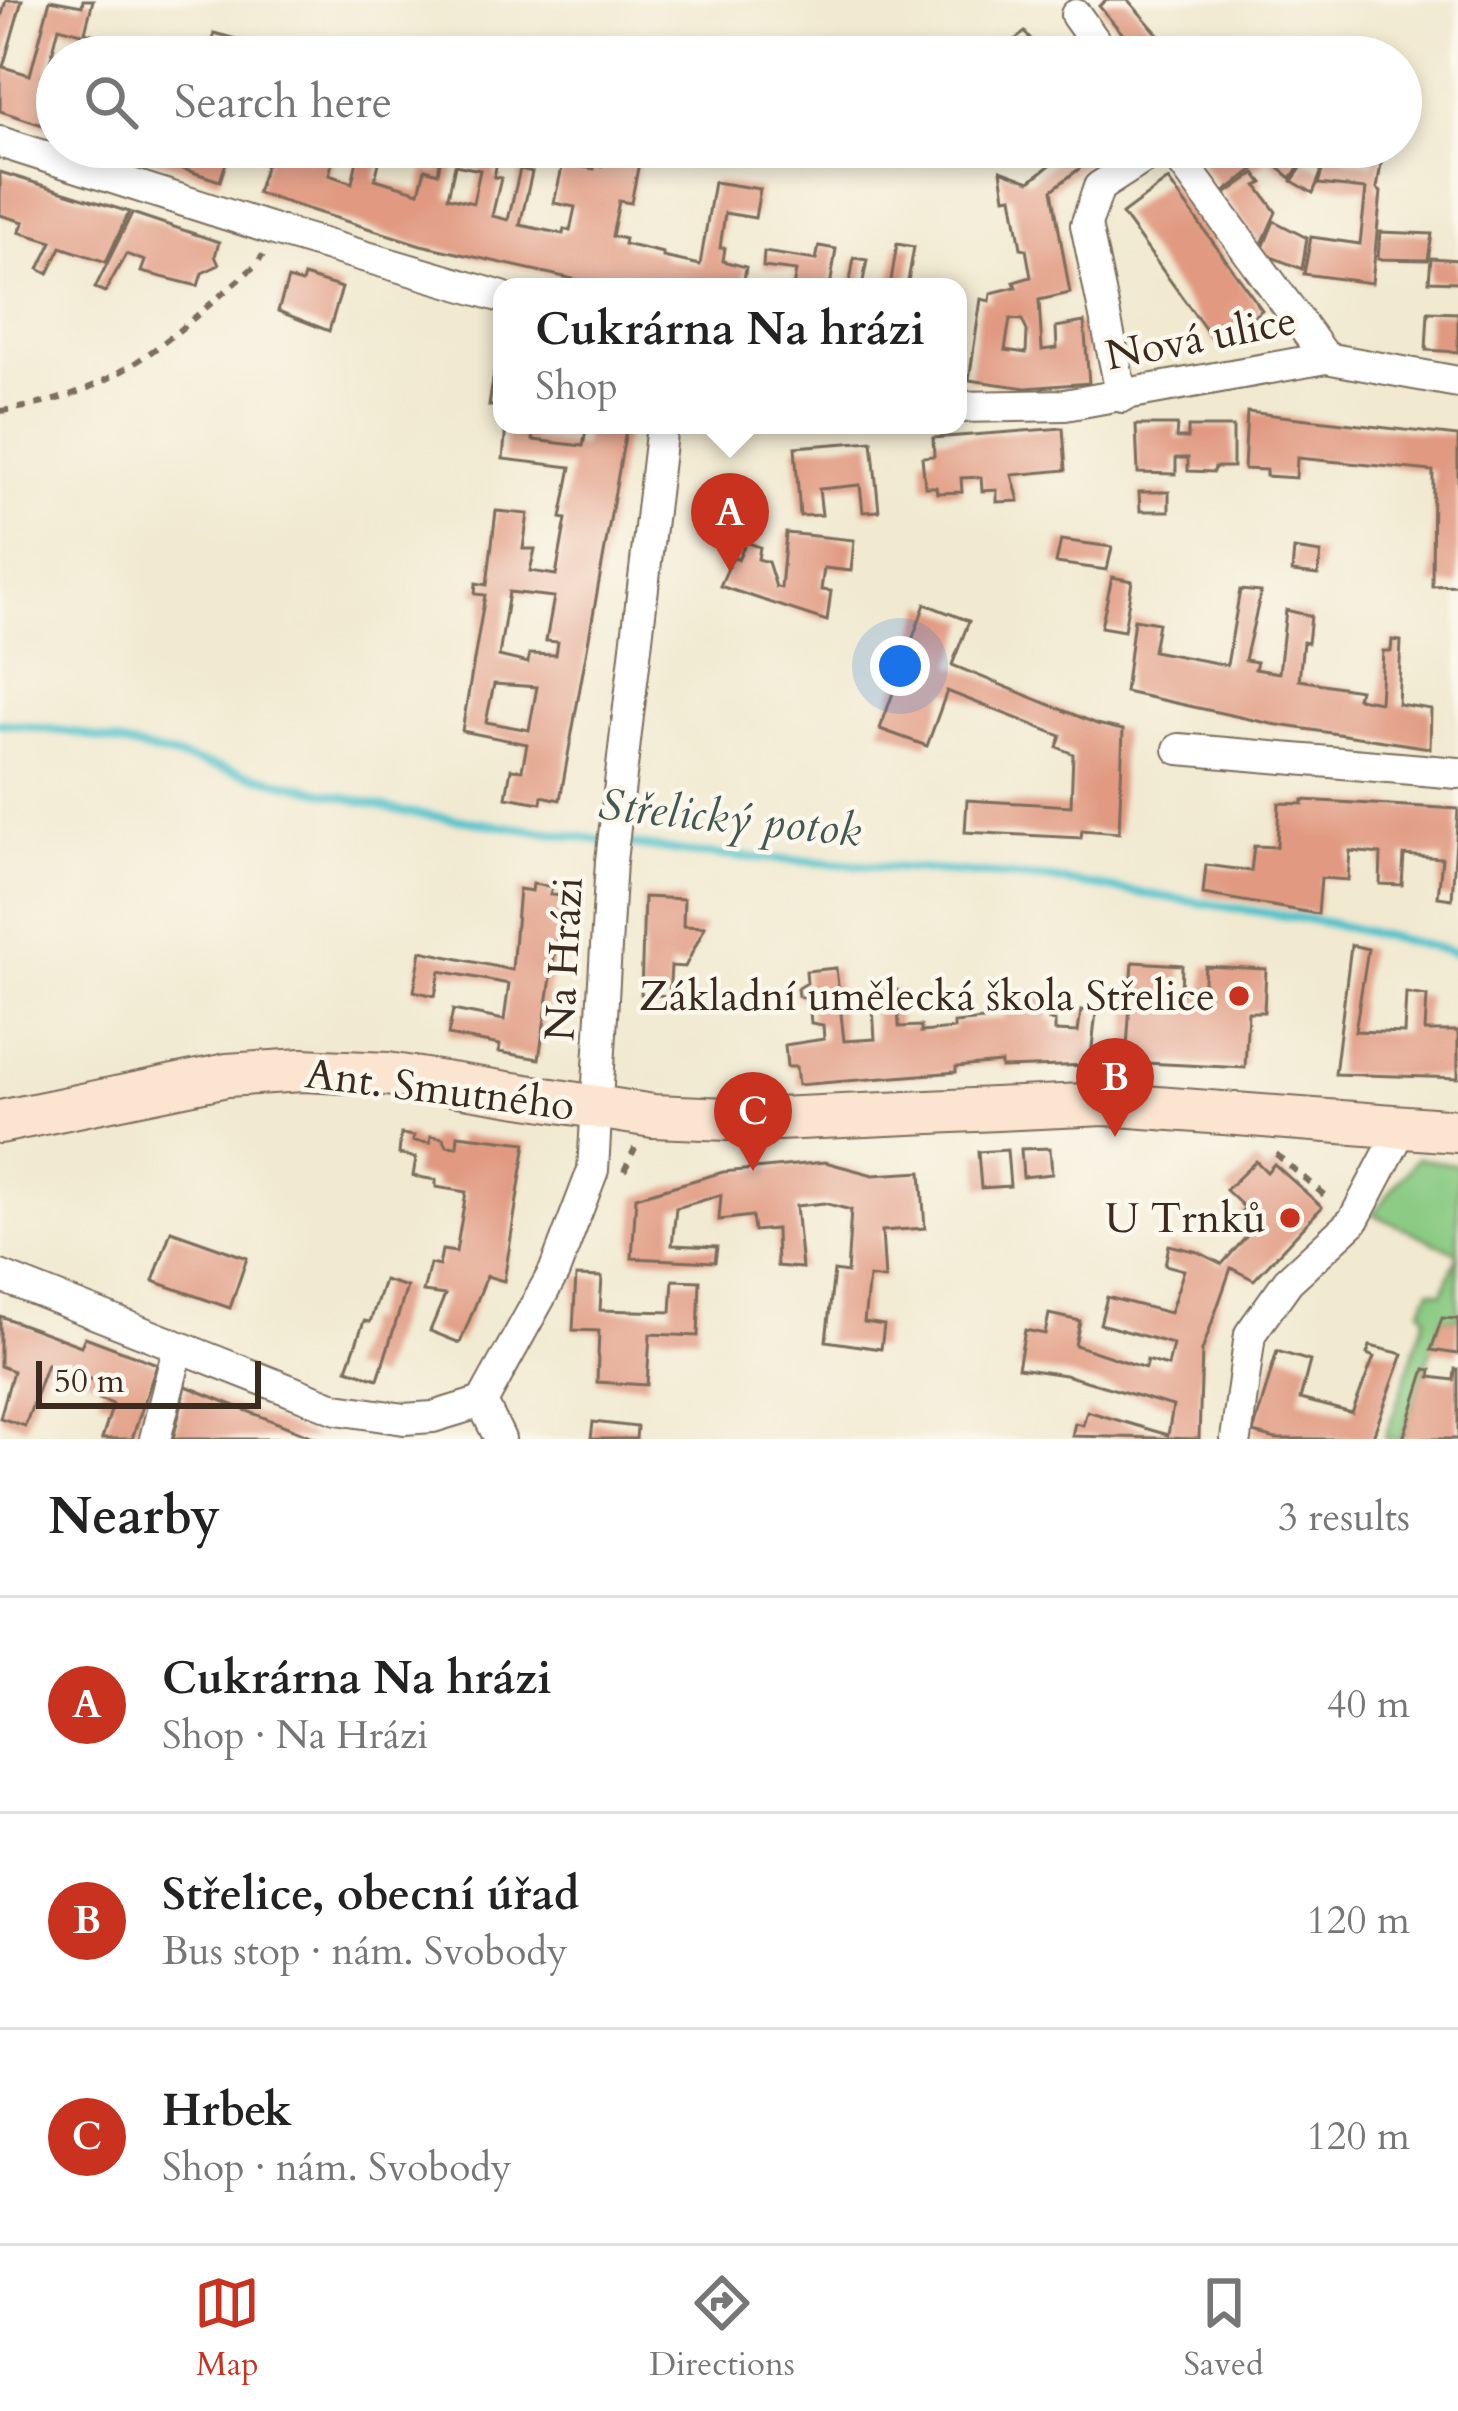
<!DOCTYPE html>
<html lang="en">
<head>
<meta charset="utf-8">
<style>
	:root { --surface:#fff; --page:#f2f2f2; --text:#222; --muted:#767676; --line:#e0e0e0; --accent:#c8321e }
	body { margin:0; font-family:Cardo,serif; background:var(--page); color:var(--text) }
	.scale { position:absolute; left:36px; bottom:30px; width:225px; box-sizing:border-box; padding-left:12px; border:6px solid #3b2a1e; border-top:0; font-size:33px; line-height:42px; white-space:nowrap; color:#3b2a1e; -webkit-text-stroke:9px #fbf7ec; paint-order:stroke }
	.you { position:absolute; left:900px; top:666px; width:42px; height:42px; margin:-30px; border:9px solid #fff; border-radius:50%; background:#1a73e8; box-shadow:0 0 0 18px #1a73e833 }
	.badge { display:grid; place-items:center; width:78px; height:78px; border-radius:50%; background:var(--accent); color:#fff; font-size:39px; font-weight:700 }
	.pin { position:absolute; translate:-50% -99px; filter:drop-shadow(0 3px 6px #0008) }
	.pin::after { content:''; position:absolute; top:63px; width:42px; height:36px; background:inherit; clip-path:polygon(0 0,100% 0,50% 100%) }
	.popup { position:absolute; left:493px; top:278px; width:474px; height:156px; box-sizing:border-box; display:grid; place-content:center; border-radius:24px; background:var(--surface); filter:drop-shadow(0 3px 9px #0005); font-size:39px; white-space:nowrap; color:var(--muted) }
	.popup b { font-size:45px; color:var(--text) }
	.popup::after { content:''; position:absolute; left:50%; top:100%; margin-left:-24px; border:24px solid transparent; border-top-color:var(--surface) }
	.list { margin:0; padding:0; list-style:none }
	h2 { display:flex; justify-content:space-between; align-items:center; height:156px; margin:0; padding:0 48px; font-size:51px }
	h2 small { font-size:39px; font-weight:400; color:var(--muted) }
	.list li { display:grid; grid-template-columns:78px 1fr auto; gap:36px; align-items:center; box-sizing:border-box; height:216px; padding:0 48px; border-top:3px solid var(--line) }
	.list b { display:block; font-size:45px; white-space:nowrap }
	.list p { margin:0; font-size:39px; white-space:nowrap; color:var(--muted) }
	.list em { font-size:39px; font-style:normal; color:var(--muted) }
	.icon { flex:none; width:66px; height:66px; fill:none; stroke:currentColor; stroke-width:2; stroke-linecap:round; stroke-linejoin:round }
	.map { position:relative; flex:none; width:1458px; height:1439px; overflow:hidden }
	.search { position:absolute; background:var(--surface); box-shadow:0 6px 18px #0003; left:36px; right:36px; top:36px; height:132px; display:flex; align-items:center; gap:30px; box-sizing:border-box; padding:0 42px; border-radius:66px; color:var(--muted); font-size:45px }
	.sheet { height:804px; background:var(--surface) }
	nav { display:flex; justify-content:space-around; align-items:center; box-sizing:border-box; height:168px; border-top:3px solid var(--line); background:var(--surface); font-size:33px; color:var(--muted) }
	nav a { display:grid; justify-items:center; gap:6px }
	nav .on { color:var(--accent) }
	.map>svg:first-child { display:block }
	.green { fill:#8acb83; stroke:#627a50; stroke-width:3 }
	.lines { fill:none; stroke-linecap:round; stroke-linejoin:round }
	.stream { stroke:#55c2cb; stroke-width:9 }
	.building { fill:#e19a81; fill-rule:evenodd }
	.street-casing { stroke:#7b6d5c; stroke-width:34 }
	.secondary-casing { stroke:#7b6d5c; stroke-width:46 }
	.path { stroke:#7b6d5c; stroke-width:6; stroke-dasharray:9 9; stroke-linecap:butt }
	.street { stroke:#fff; stroke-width:30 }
	.secondary { stroke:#fce5d0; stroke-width:42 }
	.poi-dot { fill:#c8321e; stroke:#fbf7ec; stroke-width:4.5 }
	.labels { text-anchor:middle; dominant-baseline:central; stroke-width:9; stroke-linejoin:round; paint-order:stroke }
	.street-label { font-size:42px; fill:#3b2a1e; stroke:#fbf7ec }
	.poi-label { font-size:42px; fill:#3b2a1e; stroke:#fbf7ec; text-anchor:end }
	.water-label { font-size:45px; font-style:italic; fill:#435852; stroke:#fbf7ec }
</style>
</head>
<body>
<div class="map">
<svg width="1458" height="1439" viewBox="0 0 1458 1439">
	<rect width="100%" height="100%" fill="#fbf7ec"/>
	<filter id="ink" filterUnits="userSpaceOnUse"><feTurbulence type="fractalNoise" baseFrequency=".00833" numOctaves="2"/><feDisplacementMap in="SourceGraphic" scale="24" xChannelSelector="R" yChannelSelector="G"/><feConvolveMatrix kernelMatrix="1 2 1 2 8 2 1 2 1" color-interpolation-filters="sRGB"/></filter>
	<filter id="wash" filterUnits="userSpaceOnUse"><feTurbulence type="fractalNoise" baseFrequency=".004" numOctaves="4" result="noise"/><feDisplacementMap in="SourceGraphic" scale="48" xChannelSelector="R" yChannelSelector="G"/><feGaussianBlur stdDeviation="2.7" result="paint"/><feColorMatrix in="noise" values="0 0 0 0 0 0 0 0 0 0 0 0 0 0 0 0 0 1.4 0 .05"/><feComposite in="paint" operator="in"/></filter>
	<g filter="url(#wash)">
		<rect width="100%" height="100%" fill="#f1e9d0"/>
		<g class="green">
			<path d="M1417,1158l41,7v88l-85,-39z"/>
			<path d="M1458,1254v65l-16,-1 -40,121h-17l41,-124 -5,-5 9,-21 12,4z"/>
		</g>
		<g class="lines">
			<path class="stream" d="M0,723l77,10 328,79 285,41 360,26 274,43 134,31"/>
		</g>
		<g id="blocks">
			<g class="building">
				<path d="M6,0h16l-19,67 27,8 20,-75 32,6 1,-6h10l-8,32 13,4 -5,21h-15l4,-24 -23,-6 -11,43 9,3 -3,10 3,1v46l-57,-19v-89z"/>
				<path d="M1106,0h22l50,57h-36l-43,-51z"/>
				<path d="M1025,32l20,25h-53z"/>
				<path d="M214,33l26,7 -5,17h-26z"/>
				<path d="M115,147h116l-11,34z"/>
				<path d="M263,147l51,13 3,-13h19l-7,28 23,8 8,-36h43l-2,8 -19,-4 -7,28 44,13 6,-23 13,4 5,-26h57l-6,30 7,1 -9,38 16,4 12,-51 12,3 -12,53 43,9 1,-5 6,2 5,-24 -21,-4 9,-40 31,6 1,-4 6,1 3,-19 38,1 -11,55 -12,-2 -7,35 13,3 -1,5 39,9v4l37,8 14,-83 46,7 -5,29 -30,-5 -5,35h5l-2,13 23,6 -3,20h-134l-188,-42 -164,-52 11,-36 -7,-3zM455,165l25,5 -7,33 -25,-6z"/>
				<path d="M1073,147h34l-55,43 18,103 -31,7 3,50 15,-2 -1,-21 28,-5 5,61 -63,5 -57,-8 12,-81 9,2 1,-8 25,-6 -2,-5 17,-5 -5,-28 -5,-1 -9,-52 -7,1 -4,-27 29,11zM1010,319l12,1 5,11 -1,22 -21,-3z"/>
				<path d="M1213,147h17l7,10 14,-10h23l-2,9 -49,37 -23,-32 15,-11z"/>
				<path d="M1280,147h33l-3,12 -5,-1 -14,20 -21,-17z"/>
				<path d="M1328,148l18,3 -1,8 29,5 3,-15 6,2 -6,38 4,3 -9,91 -68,-9 7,-37 49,7 6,-55 -48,-5z"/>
				<path d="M1306,161l16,10 -9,22 -21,-12z"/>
				<path d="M0,172l129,40 -23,50 -45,-15 -13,27 -9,-5 13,-27 -33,-10 5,-10 -24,-7z"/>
				<path d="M1255,173l8,10 -6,3 19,26 -15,34 -37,-51z"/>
				<path d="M1168,180l94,130 -46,34 -94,-130z"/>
				<path d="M132,213l87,29 -4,14 4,9 -17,8 -4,13 -57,-14 4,-11 -19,-7 -21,38 -10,-4z"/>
				<path d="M1274,221l33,17 -5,31 -41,-16z"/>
				<path d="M1380,232l52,2 -4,26 -50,-1z"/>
				<path d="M897,244l17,3 -7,40h-17z"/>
				<path d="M819,246l17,3 -6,38h-37l3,-16 -33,-4 1,-15 52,8z"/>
				<path d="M854,258l13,2 -5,27h-13z"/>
				<path d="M1431,258l27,2v22l-29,-1z"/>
				<path d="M304,276l38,12 -13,43 -51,-20 10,-32 14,4z"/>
				<path d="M1428,312l30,1v39l-32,-2z"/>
				<path d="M499,340l3,65 -13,1z"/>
				<path d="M1247,412l211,24v149l-26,1 1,-115 -136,-13 -1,20 -30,-2v-6l-22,-1z"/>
				<path d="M506,425h29l-2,15 50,6 4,-21h40l-67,375 -18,-4 -1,7 -35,-6 5,-28 11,1 5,-26 -65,-13 23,-136 -10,-1 1,-11 11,2 9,-74 32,3 -5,35h12l-5,22 26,4 10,-56 -5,-1 10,-51 -68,-8zM509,592l45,5 -8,44 12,1 -2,13 -27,-1 -1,9 -29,-7zM494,684l43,3 -8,43 -43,-8z"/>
				<path d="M1136,425h41l-1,13h12v-11h45v40h-18l-1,5 -26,-1v-13h-12v16l-38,-1z"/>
				<path d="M1063,428l3,42 -54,5 7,26 -22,1v-12l-15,1 -1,-14 -20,1 1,14 -25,1 -1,-6h-11l-3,-30 12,-1 -1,-18z"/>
				<path d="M872,441l7,70 -16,1 -3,-27 -41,4 3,26 -22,1 -5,-69z"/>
				<path d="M1139,492h30v19h-29z"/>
				<path d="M786,533l68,7 -3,31 -27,-3 -3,22 10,1 -4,30 -107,-35 13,-29 5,2 8,-17 14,5 -2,12 10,3 8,25 5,1z"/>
				<path d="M1061,540l51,7 -5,23 -51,-7z"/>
				<path d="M1294,549l27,4 -3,22 -26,-3z"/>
				<path d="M1112,577l20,4 -8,50 -23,-4z"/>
				<path d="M1240,590l21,2 -16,68 12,2 -2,7 24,4 7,-63 25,6 -3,27 -5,-1 -4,38 60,10 -2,8 23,4 3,-51h8l1,-11 9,1 -3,63 33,5 -1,39 -158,-24 -147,-32 9,-73 24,4 -5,28 74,14z"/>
				<path d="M925,604l44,17 -17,44 145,59 26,6 -4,103 -37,-3 -1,8 -116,-6 2,-32 104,6 2,-52 -16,-7 4,-11 -114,-45 -20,55 -47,-17z"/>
				<path d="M1303,800l155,9 -6,90 -14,-2 4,-39 -38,-3 -2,30 -22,-1 1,-30 -31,-3 -2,29 -27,-2 -3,36 -115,-20 3,-29 45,6 3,-25 23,1 2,-44 24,1z"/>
				<path d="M533,884l19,3 -2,8 13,1 -24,163 -40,-7 1,-7 -52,-10 5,-25 51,10 5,-36 -69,-13 -5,25 -21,-5 7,-40 91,19 7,-81 13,2z"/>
				<path d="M644,897l40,2 -1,27 22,1 -20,40 -14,-1 -2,30 -28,-2z"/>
				<path d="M1351,945l17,4 -13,82 49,2 2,-40 21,3 -2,35h33v47l-123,-4z"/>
				<path d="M1133,962l49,3 -1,28 22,1 2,-28 61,3 -2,43h-16l-3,56 -119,-6z"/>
				<path d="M836,968l8,73 31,-2 -3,-47 25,-2 2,37 22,-1v6l33,-3v-6l50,-5 1,-24 45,2 -1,24 6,1v10l23,1 3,-22 15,2 -6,53 -89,3v-5l-45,4v5l-158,13 -2,-18h-9l-2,-22 39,-6 -1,-14 -12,-2 -2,-23 -11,-4 -1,-7 10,-6 -1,-12z"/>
				<path d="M401,1134l13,2 -1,5 17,2 1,-7 12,2 4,8 10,1 1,-12 68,8 -22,138 -17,-5 -27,67 -30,-12 15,-36 -22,-3 7,-28 9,2 3,-16 14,2 10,-60 -30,-5v-7l-23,-4 3,-18 -17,-4z"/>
				<path d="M1050,1148l2,26 -29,3 -2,-28z"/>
				<path d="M1007,1150l3,36 -29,2 -3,-36z"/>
				<path d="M1256,1161l11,11 7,-8 48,43 -68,73 -23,-12 -29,83 -3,88 -127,-3 3,-13 8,2 4,-14 81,24 5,-29 -108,-31 -47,-7 7,-38 20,4 4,-20 31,7 -5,24 70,23 2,-8 21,6 5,-22 -73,-20 7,-27 63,16 14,-43 -19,-5 4,-20 29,7 24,12 33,-37 -16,-13 6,-6 -19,-18z"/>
				<path d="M825,1162l48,13 48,-3 4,56 -43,3 3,48 -16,-2 -5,45 20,3 -3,24 -55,-8 8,-70 13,2 4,-63 -27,-7 -28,3 6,62 -25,-2 -1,-37 -22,2 -2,-15 -33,4 2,-25 -45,13 -4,37 45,2 -2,15 -83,-4 4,-61 87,-25z"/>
				<path d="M171,1231l76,27 -17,50 -77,-27z"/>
				<path d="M576,1276l26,1 -2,33 71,2 2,-32 27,1 -2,55 -48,-2 -3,51 -50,-3 2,-51 -26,-1z"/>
				<path d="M384,1280l23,7 -29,92 -31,-10 17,-48 6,1z"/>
				<path d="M0,1316l81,30 4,-9 72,27 -25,75h-30l11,-35 -14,-5 5,-15 -57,-20 -22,62 -25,-8 13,-47 -13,-5z"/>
				<path d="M1442,1318l16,1v35l-27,-4z"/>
				<path d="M1370,1346l33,8 -31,85h-96l-23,-6 24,-82 33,10 -10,38 52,14 22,-56 -7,-3z"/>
				<path d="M1425,1369l6,1 -1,7 24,3 1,-11h3v70h-55z"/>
				<path d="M186,1386l49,20 83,33h-145z"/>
				<path d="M593,1422l44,5 -1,12h-45z"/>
			</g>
		</g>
	</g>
	<g filter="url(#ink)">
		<use href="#blocks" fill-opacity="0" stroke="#7b6d5c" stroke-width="3"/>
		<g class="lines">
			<g class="street-casing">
				<g id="street">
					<path d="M1076,15l30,42"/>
					<path d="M0,142l275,88 227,67"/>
					<path d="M1171,147l155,211"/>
					<path d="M1122,397l-36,-172 13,-38 62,-40"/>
					<path d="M958,407l107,-2 261,-47 132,24"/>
					<path d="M1179,749l279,24"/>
					<path d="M0,1276l337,133 67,10 29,-2 49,-15"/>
					<path d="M482,1402l72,-130 39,-102 18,-309 51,-436"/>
					<path d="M482,1402l18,37"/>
					<path d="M155,1439l23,-90"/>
					<path d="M1236,1439l14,-105 38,-53 65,-60 49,-93"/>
				</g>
			</g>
			<g class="secondary-casing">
				<path id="secondary" d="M0,1122l227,-47 75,-5 85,4 266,42 102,4 350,-16 353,27"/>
			</g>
			<g class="path">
				<path d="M0,411c119,-15 168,-73 255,-145l8,-11"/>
				<path d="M1276,1154l54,46"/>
				<path d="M624,1171l11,-23"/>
			</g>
			<use href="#street" class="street"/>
			<use href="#secondary" class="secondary"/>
		</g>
	</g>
	<g class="poi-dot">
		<circle cx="1239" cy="996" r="12"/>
		<circle cx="1290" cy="1218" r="12"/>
	</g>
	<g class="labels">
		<g class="street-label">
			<text transform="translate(1201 338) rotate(-11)">Nová ulice</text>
			<text transform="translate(564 959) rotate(-87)">Na Hrázi</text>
			<text transform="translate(440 1090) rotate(7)">Ant. Smutného</text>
		</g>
		<g class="poi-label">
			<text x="1215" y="996">Základní umělecká škola Střelice</text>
			<text x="1266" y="1218">U Trnků</text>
		</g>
		<g class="water-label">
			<text transform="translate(730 818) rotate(6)">Střelický potok</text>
		</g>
	</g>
</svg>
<div class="scale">50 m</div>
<div class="you"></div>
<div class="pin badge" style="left:730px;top:572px">A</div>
<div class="popup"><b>Cukrárna Na hrázi</b>Shop</div>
<div class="pin badge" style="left:1115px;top:1137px">B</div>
<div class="pin badge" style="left:753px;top:1171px">C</div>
<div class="search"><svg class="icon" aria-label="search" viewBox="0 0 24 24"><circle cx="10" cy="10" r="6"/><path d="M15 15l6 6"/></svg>Search here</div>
</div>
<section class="sheet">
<h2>Nearby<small>3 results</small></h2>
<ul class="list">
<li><span class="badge">A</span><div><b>Cukrárna Na hrázi</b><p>Shop · Na Hrázi</p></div><em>40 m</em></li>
<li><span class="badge">B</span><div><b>Střelice, obecní úřad</b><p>Bus stop · nám. Svobody</p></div><em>120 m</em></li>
<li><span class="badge">C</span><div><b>Hrbek</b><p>Shop · nám. Svobody</p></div><em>120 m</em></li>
</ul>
</section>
<nav>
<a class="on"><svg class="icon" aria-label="map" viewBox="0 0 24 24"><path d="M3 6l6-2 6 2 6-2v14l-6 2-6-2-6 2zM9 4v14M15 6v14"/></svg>Map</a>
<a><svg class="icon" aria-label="directions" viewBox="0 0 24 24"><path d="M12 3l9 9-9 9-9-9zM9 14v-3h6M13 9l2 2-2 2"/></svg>Directions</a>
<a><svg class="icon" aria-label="saved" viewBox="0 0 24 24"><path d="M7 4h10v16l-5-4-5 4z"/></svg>Saved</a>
</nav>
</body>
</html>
